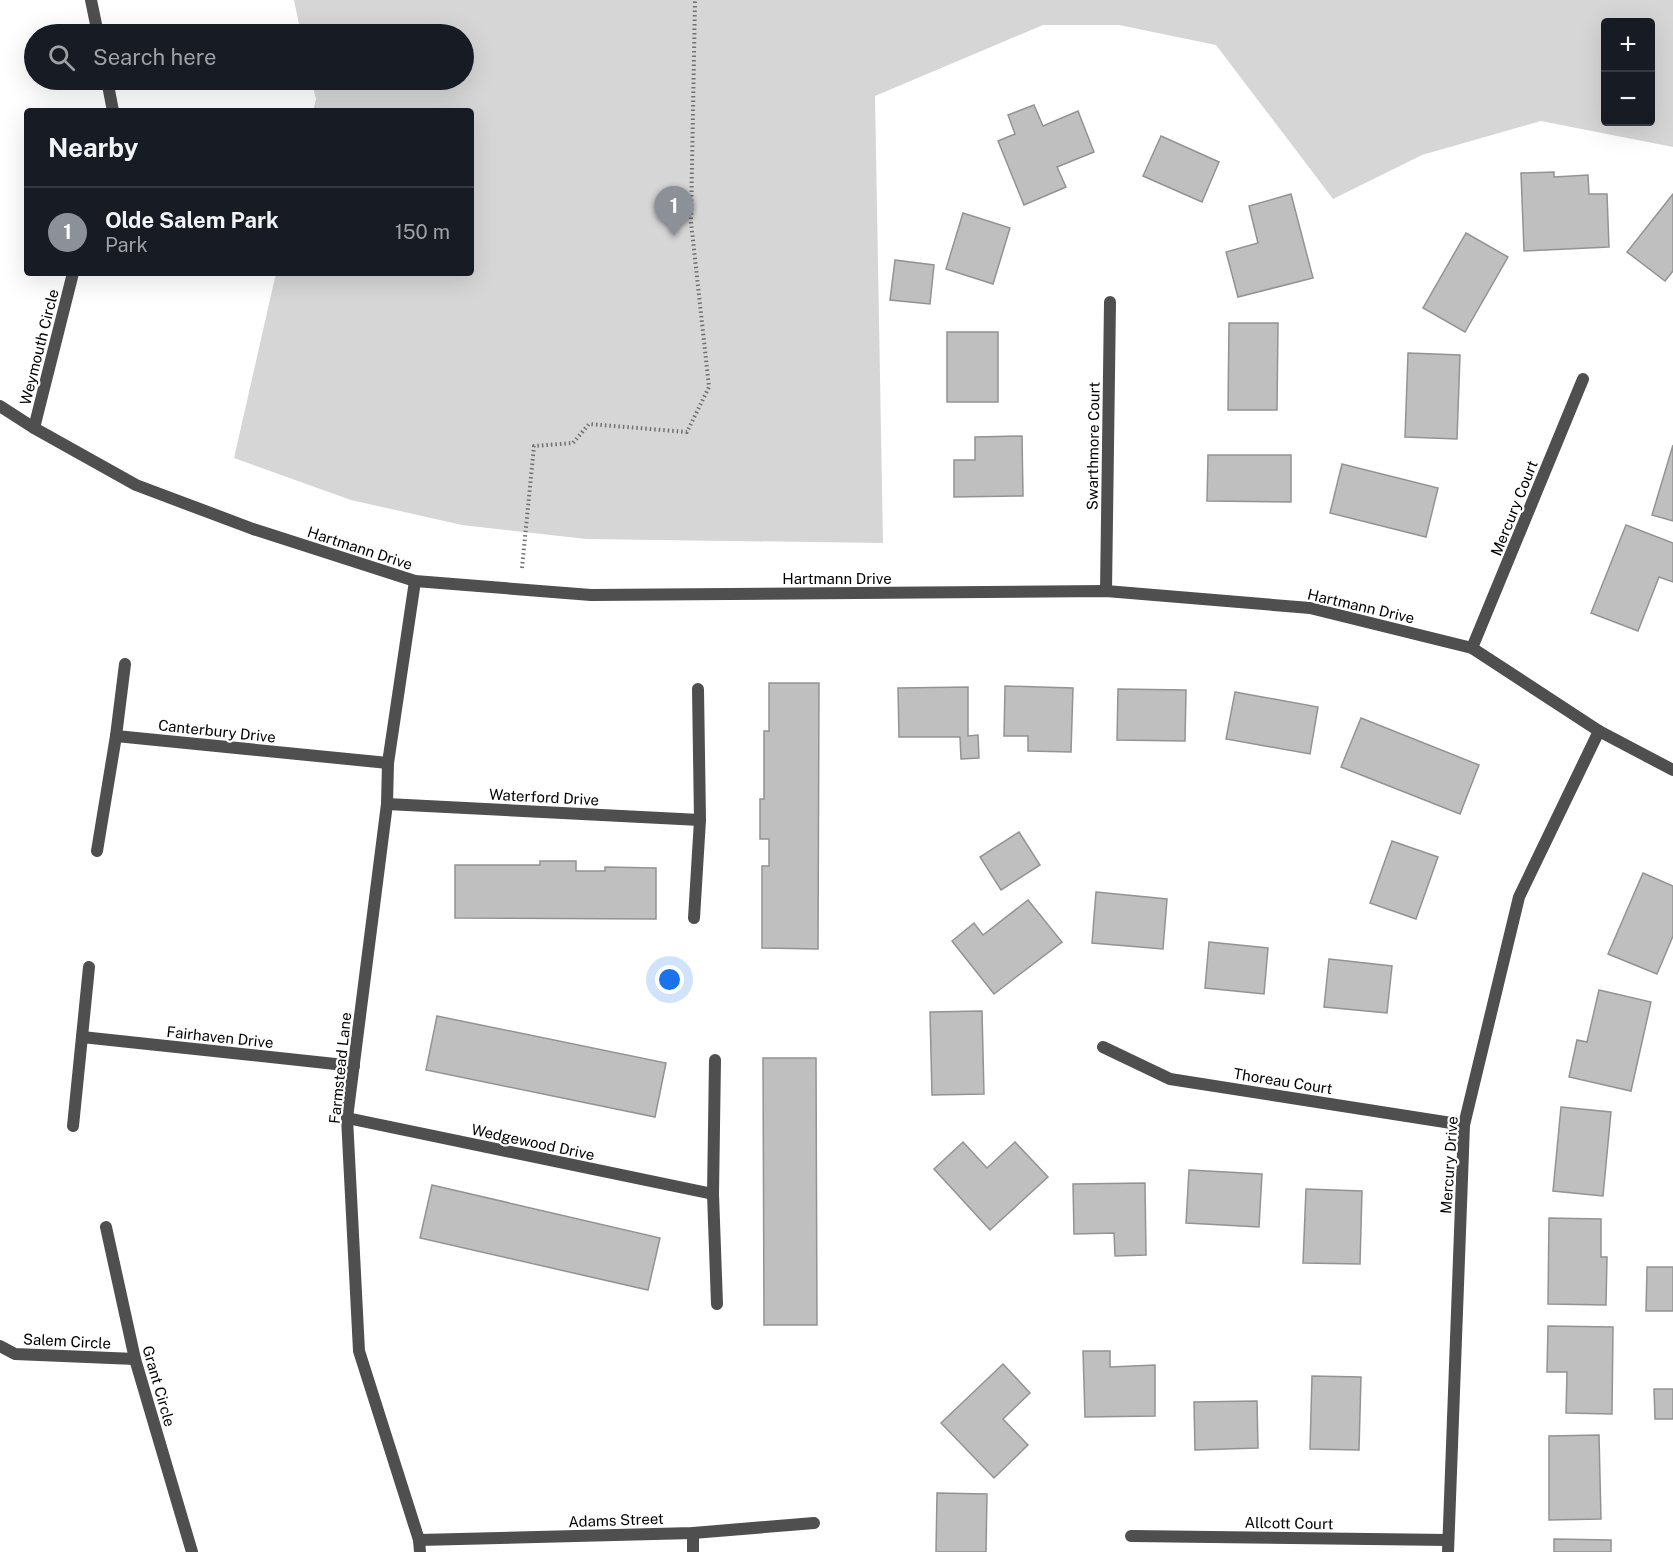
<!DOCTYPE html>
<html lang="en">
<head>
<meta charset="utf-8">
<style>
	:root { --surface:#171b24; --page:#242831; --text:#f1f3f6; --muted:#9ea1a6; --line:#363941; --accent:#8c9099 }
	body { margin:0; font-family:"Public Sans",sans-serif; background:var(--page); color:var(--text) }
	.controls { position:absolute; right:18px; top:18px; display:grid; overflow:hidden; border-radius:6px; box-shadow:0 6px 24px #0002 }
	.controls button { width:54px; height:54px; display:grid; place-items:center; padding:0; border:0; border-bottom:2px solid var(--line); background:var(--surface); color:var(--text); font:30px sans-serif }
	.you { position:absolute; left:670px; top:980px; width:21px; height:21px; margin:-15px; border:4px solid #fff; border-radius:50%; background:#1a73e8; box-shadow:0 0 0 9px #1a73e833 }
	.badge { display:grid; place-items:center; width:39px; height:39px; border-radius:50%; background:var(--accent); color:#fff; font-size:20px; font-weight:700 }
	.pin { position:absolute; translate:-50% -50px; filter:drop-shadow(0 2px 3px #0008) }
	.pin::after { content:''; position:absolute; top:32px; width:21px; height:18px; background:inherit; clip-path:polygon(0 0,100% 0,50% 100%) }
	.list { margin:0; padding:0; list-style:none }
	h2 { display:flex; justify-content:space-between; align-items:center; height:78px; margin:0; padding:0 24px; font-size:26px }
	h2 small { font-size:20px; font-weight:400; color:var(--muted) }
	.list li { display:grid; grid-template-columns:39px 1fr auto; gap:18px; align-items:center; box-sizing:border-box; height:90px; padding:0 24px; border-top:2px solid var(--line) }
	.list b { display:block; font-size:22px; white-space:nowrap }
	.list p { margin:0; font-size:20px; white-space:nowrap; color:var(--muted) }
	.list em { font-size:20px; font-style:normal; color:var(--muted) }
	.icon { flex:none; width:33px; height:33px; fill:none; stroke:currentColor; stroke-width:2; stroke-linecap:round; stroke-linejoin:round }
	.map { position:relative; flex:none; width:1673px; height:1552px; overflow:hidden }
	.search { position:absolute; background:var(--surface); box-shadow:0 6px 24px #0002; left:24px; top:24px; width:450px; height:66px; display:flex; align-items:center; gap:15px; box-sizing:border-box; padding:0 21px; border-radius:33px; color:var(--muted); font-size:22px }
	.panel { position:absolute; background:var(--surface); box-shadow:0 6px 24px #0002; left:24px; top:108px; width:450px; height:168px; border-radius:6px }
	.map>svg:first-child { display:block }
	.green { fill:#d6d6d6; fill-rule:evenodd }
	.building { fill:#bfbfbf; stroke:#939393; stroke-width:1.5 }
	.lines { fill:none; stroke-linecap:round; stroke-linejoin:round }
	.path { stroke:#717171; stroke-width:4; stroke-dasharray:1.5 3; stroke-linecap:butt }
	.street { stroke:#4f4f4f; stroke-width:12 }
	.labels { text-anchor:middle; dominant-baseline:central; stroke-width:4.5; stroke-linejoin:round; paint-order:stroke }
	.street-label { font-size:15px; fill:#000; stroke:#fff }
</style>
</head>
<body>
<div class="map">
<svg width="1673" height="1552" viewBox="0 0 1673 1552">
	<rect width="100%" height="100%" fill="#fff"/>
	<path class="green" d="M294,0h1379v147l-132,-26 -119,34 -89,44 -117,-154 -97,-20h-76l-168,71 8,447 -297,-4 -124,-14 -111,-25 -117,-42 42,-185h195v-162h-158l3,-12 -5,-19h153v-46h-163zM1606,22h44v100h-44z"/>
	<g class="building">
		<path d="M1034,105l9,21 35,-15 16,41 -37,15 9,20 -42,18 -26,-64 17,-7 -7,-19z"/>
		<path d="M1161,136l58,26 -17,40 -59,-26z"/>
		<path d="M1554,172v5l34,-2 1,19h18l2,53 -85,4 -3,-78z"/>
		<path d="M1291,194l22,84 -75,19 -12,-45 32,-9 -9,-37z"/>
		<path d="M1673,194v77l-8,10 -38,-29z"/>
		<path d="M963,213l47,15 -17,56 -47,-15z"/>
		<path d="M1466,233l42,24 -43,75 -42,-24z"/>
		<path d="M895,260l39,5 -4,39 -40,-4z"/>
		<path d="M1229,323h49l-1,87h-49z"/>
		<rect x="947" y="332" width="51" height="70"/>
		<path d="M1408,353l52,2 -3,84 -52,-2z"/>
		<path d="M1022,436l1,60 -69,1v-37h21v-23z"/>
		<path d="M1673,445v76l-21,-6z"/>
		<path d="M1208,455h83v47l-84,-1z"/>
		<path d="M1342,464l96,24 -12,49 -96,-24z"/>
		<path d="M1626,525l47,18v39l-14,-5 -21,54 -47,-18z"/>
		<path d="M769,683h50l-1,266 -56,-1v-82h7v-27h-9v-40h4v-68h5z"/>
		<path d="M1005,686l68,2 -2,64 -43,-1v-15h-24z"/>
		<path d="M968,687v49l10,-1 1,23 -18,1 -1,-22h-61l-1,-49z"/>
		<path d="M1118,689l68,1 -1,51 -68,-1z"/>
		<path d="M1235,692l83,15 -8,47 -84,-15z"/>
		<path d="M1361,718l118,47 -19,49 -119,-47z"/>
		<path d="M1019,832l21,33 -39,25 -21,-33z"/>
		<path d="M1392,841l46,16 -22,62 -46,-16z"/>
		<path d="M540,861h36v10h29v-4l51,1v51l-201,-1v-53h85z"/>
		<path d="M1643,873l30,13v50l-16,38 -49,-20z"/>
		<path d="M1096,892l71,7 -4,50 -71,-6z"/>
		<path d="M1028,900l34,42 -68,52 -42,-53 22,-18 9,12z"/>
		<path d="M1209,942l59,6 -4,46 -59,-6z"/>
		<path d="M1329,959l63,7 -5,47 -63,-6z"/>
		<path d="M1599,990l52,12 -20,89 -62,-14 8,-37 10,2z"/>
		<path d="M982,1011l2,83 -52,1 -2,-83z"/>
		<path d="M437,1016l229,47 -11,54 -229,-47z"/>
		<path d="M763,1058h53l1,267h-53z"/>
		<path d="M1561,1107l50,5 -8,84 -50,-5z"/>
		<path d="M963,1142l24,26 28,-26 33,35 -58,53 -56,-61z"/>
		<path d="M1189,1170l73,4 -3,53 -73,-4z"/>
		<path d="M1145,1183l1,72 -31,1 -1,-23 -40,1 -1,-50z"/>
		<path d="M432,1185l228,53 -12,52 -228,-52z"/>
		<path d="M1306,1189l56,2 -2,73 -57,-1z"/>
		<path d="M1549,1218l52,1v38h6l-1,48 -58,-1z"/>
		<path d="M1647,1267h26v44h-27z"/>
		<path d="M1548,1326l65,1 -1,87 -46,-1 1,-41h-20z"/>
		<path d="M1083,1351h27v16l45,-2v51l-70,1z"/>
		<path d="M1003,1364l27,29 -27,26 25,26 -34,33 -53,-55z"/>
		<path d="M1312,1376l49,1 -2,73 -49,-1z"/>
		<path d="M1654,1389h19v30h-18z"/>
		<path d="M1257,1401l1,47 -63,2 -1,-48z"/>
		<path d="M1599,1435l2,84 -52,1v-84z"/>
		<path d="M937,1493l50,1 -1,58h-50z"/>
		<path d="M1554,1539l57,1v12h-57z"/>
	</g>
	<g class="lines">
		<path class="path" d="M522,568l12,-122 39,-3 16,-19 98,8 22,-45 -18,-165 4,-222"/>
		<g class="street">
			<path d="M91,0l7,34"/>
			<path d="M107,80l6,31"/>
			<path d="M0,406l34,22 102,57 117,44 162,52 176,14 515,-4 204,17 162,40 127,83 74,39"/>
			<path d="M34,428l39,-155"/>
			<path d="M415,581l-27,182 -1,41 -40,314 12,233 60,189 1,12"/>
			<path d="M1106,591l4,-289"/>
			<path d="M1472,648l111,-269"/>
			<path d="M116,736l272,27"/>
			<path d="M387,804l313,16"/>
			<path d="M97,851l19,-115 9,-72"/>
			<path d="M694,918l6,-98 -2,-131"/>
			<path d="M82,1037l272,29"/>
			<path d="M1103,1047l67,32 294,46"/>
			<path d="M715,1060l-2,134 4,110"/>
			<path d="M347,1118l366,76"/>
			<path d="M73,1126l16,-159"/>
			<path d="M106,1227l29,132 57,193"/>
			<path d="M0,1346l15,8 120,5"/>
			<path d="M693,1533v19"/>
			<path d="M1131,1536l317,4"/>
			<path d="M419,1540l274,-7 121,-10"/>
			<path d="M1448,1552l16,-427 55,-228 80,-166"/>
		</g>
	</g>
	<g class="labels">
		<g class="street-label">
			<text transform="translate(39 347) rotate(-76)">Weymouth Circle</text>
			<text transform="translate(1093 446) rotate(-89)">Swarthmore Court</text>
			<text transform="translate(1514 508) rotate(-68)">Mercury Court</text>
			<text transform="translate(360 548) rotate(18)">Hartmann Drive</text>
			<text x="837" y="578">Hartmann Drive</text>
			<text transform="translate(1361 606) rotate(13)">Hartmann Drive</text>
			<text transform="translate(217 731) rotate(6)">Canterbury Drive</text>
			<text transform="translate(544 797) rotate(3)">Waterford Drive</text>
			<text transform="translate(220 1037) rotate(6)">Fairhaven Drive</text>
			<text transform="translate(340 1068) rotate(-84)">Farmstead Lane</text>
			<text transform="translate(1283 1081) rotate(9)">Thoreau Court</text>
			<text transform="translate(533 1142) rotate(12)">Wedgewood Drive</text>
			<text transform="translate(1449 1165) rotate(-86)">Mercury Drive</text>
			<text transform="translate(67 1341) rotate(3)">Salem Circle</text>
			<text transform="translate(159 1386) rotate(74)">Grant Circle</text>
			<text transform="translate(616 1520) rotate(-2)">Adams Street</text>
			<text transform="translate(1289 1523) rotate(1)">Allcott Court</text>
		</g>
	</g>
</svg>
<div class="controls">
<button>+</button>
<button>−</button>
</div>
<div class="you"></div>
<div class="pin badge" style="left:674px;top:236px">1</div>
<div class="search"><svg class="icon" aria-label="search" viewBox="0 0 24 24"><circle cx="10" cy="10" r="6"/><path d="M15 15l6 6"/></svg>Search here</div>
<section class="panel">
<h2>Nearby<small></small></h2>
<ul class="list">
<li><span class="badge">1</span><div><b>Olde Salem Park</b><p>Park</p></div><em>150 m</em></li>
</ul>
</section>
</div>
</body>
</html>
